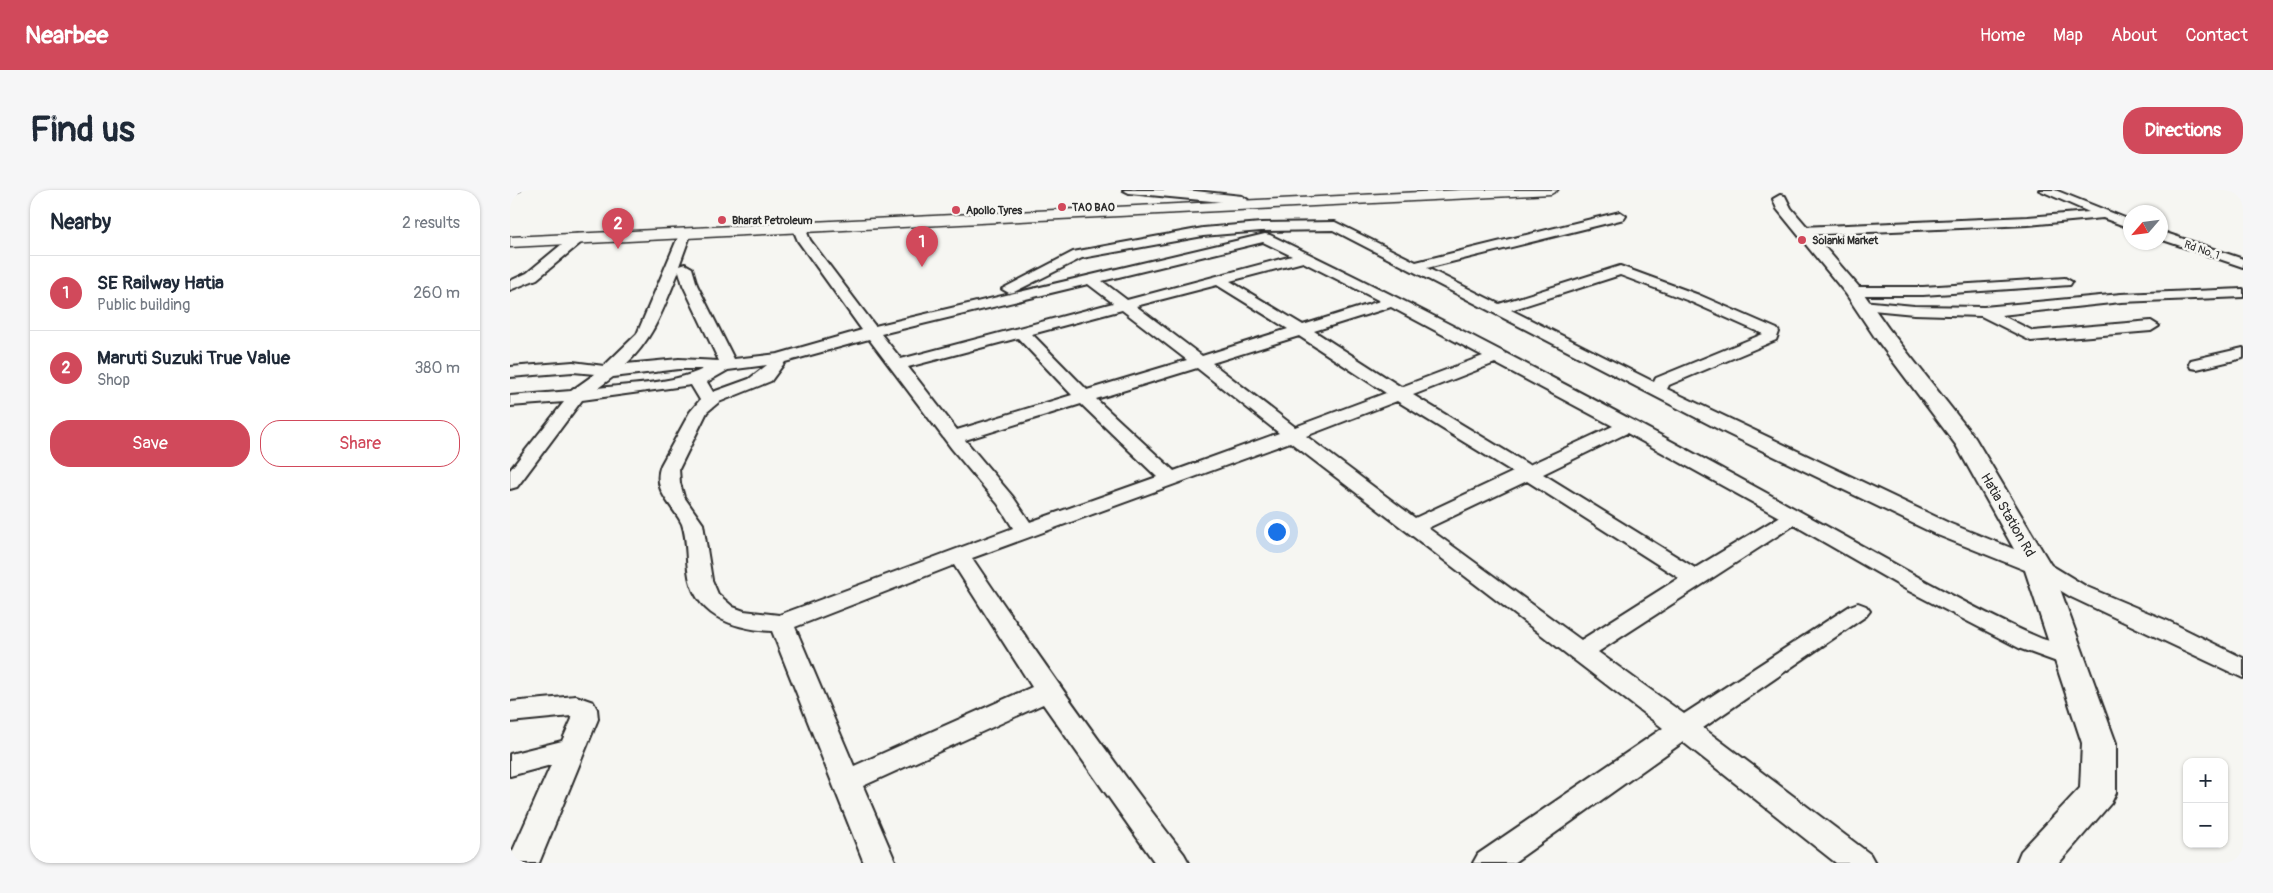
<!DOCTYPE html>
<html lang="en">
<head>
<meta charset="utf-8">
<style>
	:root { --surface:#fff; --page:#f6f6f7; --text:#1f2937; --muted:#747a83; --line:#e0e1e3; --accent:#d1495b }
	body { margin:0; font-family:Pangolin,sans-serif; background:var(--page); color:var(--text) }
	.controls { position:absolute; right:15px; bottom:15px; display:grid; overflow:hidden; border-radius:10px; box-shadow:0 1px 4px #0004 }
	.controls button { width:45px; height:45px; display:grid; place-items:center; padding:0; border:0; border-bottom:1px solid var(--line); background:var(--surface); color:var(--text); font:25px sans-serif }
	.compass { position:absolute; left:1613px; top:15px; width:45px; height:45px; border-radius:50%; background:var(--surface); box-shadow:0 1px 4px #0004; rotate:242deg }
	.you { position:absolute; left:766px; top:341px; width:18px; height:18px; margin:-12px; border:4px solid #fff; border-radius:50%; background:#1a73e8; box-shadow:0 0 0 8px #1a73e833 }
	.badge { display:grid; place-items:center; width:32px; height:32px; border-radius:50%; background:var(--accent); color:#fff; font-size:16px; font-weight:700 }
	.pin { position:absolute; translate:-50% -41px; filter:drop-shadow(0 1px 2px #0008) }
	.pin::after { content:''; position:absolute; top:26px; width:18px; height:15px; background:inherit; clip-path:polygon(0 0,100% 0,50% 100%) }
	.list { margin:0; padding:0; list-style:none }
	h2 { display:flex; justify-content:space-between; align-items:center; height:65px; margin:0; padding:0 20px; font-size:21px }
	h2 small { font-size:16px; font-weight:400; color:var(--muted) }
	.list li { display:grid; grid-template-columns:32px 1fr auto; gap:15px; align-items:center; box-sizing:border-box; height:75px; padding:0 20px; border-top:1px solid var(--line) }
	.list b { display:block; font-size:19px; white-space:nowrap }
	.list p { margin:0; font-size:16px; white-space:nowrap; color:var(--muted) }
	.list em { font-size:16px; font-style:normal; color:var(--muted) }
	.actions { display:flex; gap:10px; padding:15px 20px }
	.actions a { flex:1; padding:11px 0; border:1px solid var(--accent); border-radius:20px; text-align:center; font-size:18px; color:var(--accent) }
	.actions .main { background:var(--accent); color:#fff }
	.map { position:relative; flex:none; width:1733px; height:673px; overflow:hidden; border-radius:20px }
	header { display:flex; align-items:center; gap:30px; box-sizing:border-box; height:70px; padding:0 25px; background:var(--accent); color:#fff }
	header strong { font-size:24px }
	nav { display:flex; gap:28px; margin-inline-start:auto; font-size:18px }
	.intro { display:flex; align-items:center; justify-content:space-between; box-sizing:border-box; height:120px; padding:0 30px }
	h1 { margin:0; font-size:35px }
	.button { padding:12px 22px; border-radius:20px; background:var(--accent); color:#fff; font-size:18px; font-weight:700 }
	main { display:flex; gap:30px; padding:0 30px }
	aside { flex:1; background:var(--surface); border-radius:20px; box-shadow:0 1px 4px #0004 }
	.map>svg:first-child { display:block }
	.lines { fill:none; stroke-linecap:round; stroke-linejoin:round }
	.minor-casing { stroke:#2b2b2b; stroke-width:4 }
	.tertiary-casing { stroke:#2b2b2b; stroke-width:4 }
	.secondary-casing { stroke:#2b2b2b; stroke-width:3 }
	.minor { fill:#f6f6f2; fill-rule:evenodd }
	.tertiary { fill:#f6f6f2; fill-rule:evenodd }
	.secondary { fill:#f6f6f2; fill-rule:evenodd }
	.poi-dot { fill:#d1495b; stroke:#f6f6f2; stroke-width:2 }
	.labels { text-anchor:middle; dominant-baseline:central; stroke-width:5; stroke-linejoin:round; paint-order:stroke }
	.far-poi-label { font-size:11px; font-weight:bold; fill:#2b2b2b; stroke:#f6f6f2; text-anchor:start }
	.far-street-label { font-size:11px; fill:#2b2b2b; stroke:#f6f6f2 }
	.street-label { font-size:14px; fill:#2b2b2b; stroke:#f6f6f2 }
</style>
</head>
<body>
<header>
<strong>Nearbee</strong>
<nav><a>Home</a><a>Map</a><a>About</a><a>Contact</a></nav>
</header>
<div class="intro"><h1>Find us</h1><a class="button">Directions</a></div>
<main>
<aside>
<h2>Nearby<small>2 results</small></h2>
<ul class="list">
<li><span class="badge">1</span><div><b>SE Railway Hatia</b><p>Public building</p></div><em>260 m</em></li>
<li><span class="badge">2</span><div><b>Maruti Suzuki True Value</b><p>Shop</p></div><em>380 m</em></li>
</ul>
<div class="actions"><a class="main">Save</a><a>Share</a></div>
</aside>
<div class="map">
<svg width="1733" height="673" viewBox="0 0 1733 673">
	<rect width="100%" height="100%" fill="#f6f6f2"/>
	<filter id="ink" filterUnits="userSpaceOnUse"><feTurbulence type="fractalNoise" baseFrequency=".02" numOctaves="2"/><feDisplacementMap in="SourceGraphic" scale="10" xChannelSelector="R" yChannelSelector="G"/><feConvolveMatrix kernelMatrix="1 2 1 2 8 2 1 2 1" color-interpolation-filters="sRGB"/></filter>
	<g filter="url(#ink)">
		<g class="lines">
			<g class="minor-casing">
				<g id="minor">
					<path d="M0,0h10l-10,4z"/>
					<path d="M613,0h63l56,6 6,4 -6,4 -113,-11z"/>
					<path d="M1529,0h16l75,30v8l-27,-10 -75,7 -226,10 -6,-4 6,-4 226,-10 61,-5z"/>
					<path d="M1110,22l6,4 -2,3 -197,49 72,36 121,-38 79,29 78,34 2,3 -3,8 -107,45 -2,4 284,135 95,38 41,25 81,34 75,37v20l-172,-81 -41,-25 -95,-38 -209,-101 -393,-203 -72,1 -58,5 -121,22 -68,34 -5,1 -7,-4 71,-37 130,-24 58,-5 74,-1 81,40zM1110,85l69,26 74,33 -107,44 -2,4 -143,-72z"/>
					<path d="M296,28l6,4 -6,8 4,10 65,86 390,-92 5,1c216,104 429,220 639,337 40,22 88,48 131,66 13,5 33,7 41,19l-4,6 -9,3 -47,-17 -112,-58 -115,-66 -196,127 86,62 166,-108 8,-3 8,3 4,5 -4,5 -163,112 167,126 5,9h-39l-153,-121 -170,121h-40l5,-9 185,-126 -373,-286 -318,116c68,101 137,199 212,296l5,9h-34l-112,-159 -180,82 33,77h-32l-92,-232c-40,-2 -79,-16 -84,-61 -2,-15 -1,-32 -6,-46 -8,-18 -31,-33 -21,-59l29,-53 10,-12 -9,-15 -109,15 -65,87 -7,2v-19l54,-68 -54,4v-10l61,-5 24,-17 -22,-2 -63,5v-10l63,-5 31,4 33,-32 44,-104h8l2,3 -12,33 6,-2 7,4 5,17 37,74 44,-5 84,-24 -64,-89 -5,-12 9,-10zM753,52l29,14 -165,44 -25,-19zM793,72l77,39 -77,24 -73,-44zM169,81l4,14 36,76 -40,-2 -53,5c29,-27 38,-58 53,-93zM578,94l25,19 -212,56 -20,-25zM707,95l71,44 -86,27 -66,-50zM881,117l92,49 -82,31 -87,-56zM612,120l65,50 -100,30 -55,-56zM789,146l87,57 -91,34 -83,-64zM508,148l54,57 -115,35 -49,-63zM359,149l83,110 46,55 15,24 -234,87 -35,-4 -11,-4 -15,-13 -6,-14 -9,-56 -19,-27 -4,-14 -1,-14 28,-57 12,-10 52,-21 14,-19zM985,173l118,63 -84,39 -116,-70zM257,175l-18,14 -36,13 -6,-10 21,-12zM687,178l82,65 -105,38 -78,-72zM169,179h24c-31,15 -71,15 -105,19l15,-11zM887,211l116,71 -98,46 -109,-82zM571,214l76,73 -127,45 -17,-25 -48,-57zM1117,243l152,84 -84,51 -152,-94zM1017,291l152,97 -98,62 -153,-112zM444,375l78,122 -178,79 -59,-139z"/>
					<path d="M1650,41l83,28v8l-83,-28z"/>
					<path d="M68,44l6,4 -1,3 -46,38 -27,11v-9l17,-8 46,-38z"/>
					<path d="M1555,88l7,4 -2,3 -147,10h-70l-7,-4 7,-4h70z"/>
					<path d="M1733,99v8l-122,5 -120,13 32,16 118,-10 8,5 -8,5 -120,10 -50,-25 -67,-2 -52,-5 -7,-4 7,-4 52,5 70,1 137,-13z"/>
					<path d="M1733,158v10l-46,11 -6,-1 -2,-4 2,-4z"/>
					<path d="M66,506l17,6 4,7 1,10 -59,144h-29v-6l41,-92 -41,11v-22l52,-13 10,-22 -1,-3 -61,6v-20z"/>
				</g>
			</g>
			<g class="tertiary-casing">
				<path id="tertiary" d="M1270,5l5,1 6,12 68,79 29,41 87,110 77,129 64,176v50l-5,10 -52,60h-43l5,-12 59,-63 2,-45 -58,-176 -68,-122 -82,-109 -28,-42 -69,-85 -4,-10z"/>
			</g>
			<g class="secondary-casing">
				<path id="secondary" d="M951,0h97l-7,4 -1041,53v-10z"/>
			</g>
			<use href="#minor" class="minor"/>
			<use href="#tertiary" class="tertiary"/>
			<use href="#secondary" class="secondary"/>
		</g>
	</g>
	<g class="poi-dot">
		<circle cx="552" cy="17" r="5"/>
		<circle cx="446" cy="20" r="5"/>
		<circle cx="212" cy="30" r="5"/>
		<circle cx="1292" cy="50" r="5"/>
	</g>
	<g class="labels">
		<g class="far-poi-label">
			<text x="562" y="17">TAO BAO</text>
			<text x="456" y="20">Apollo Tyres</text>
			<text x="222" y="30">Bharat Petroleum</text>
			<text x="1302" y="50">Solanki Market</text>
		</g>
		<g class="far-street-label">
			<text transform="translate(1692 60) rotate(19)">Rd No. 1</text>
		</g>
		<g class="street-label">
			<text transform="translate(1498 325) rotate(60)">Hatia Station Rd</text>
		</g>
	</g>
</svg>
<div class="controls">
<button>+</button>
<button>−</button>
</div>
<svg class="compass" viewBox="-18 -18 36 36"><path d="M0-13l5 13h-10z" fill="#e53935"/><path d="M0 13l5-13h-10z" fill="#747a83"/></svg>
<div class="you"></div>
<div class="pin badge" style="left:412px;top:77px">1</div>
<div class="pin badge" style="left:108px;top:59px">2</div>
</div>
</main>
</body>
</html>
